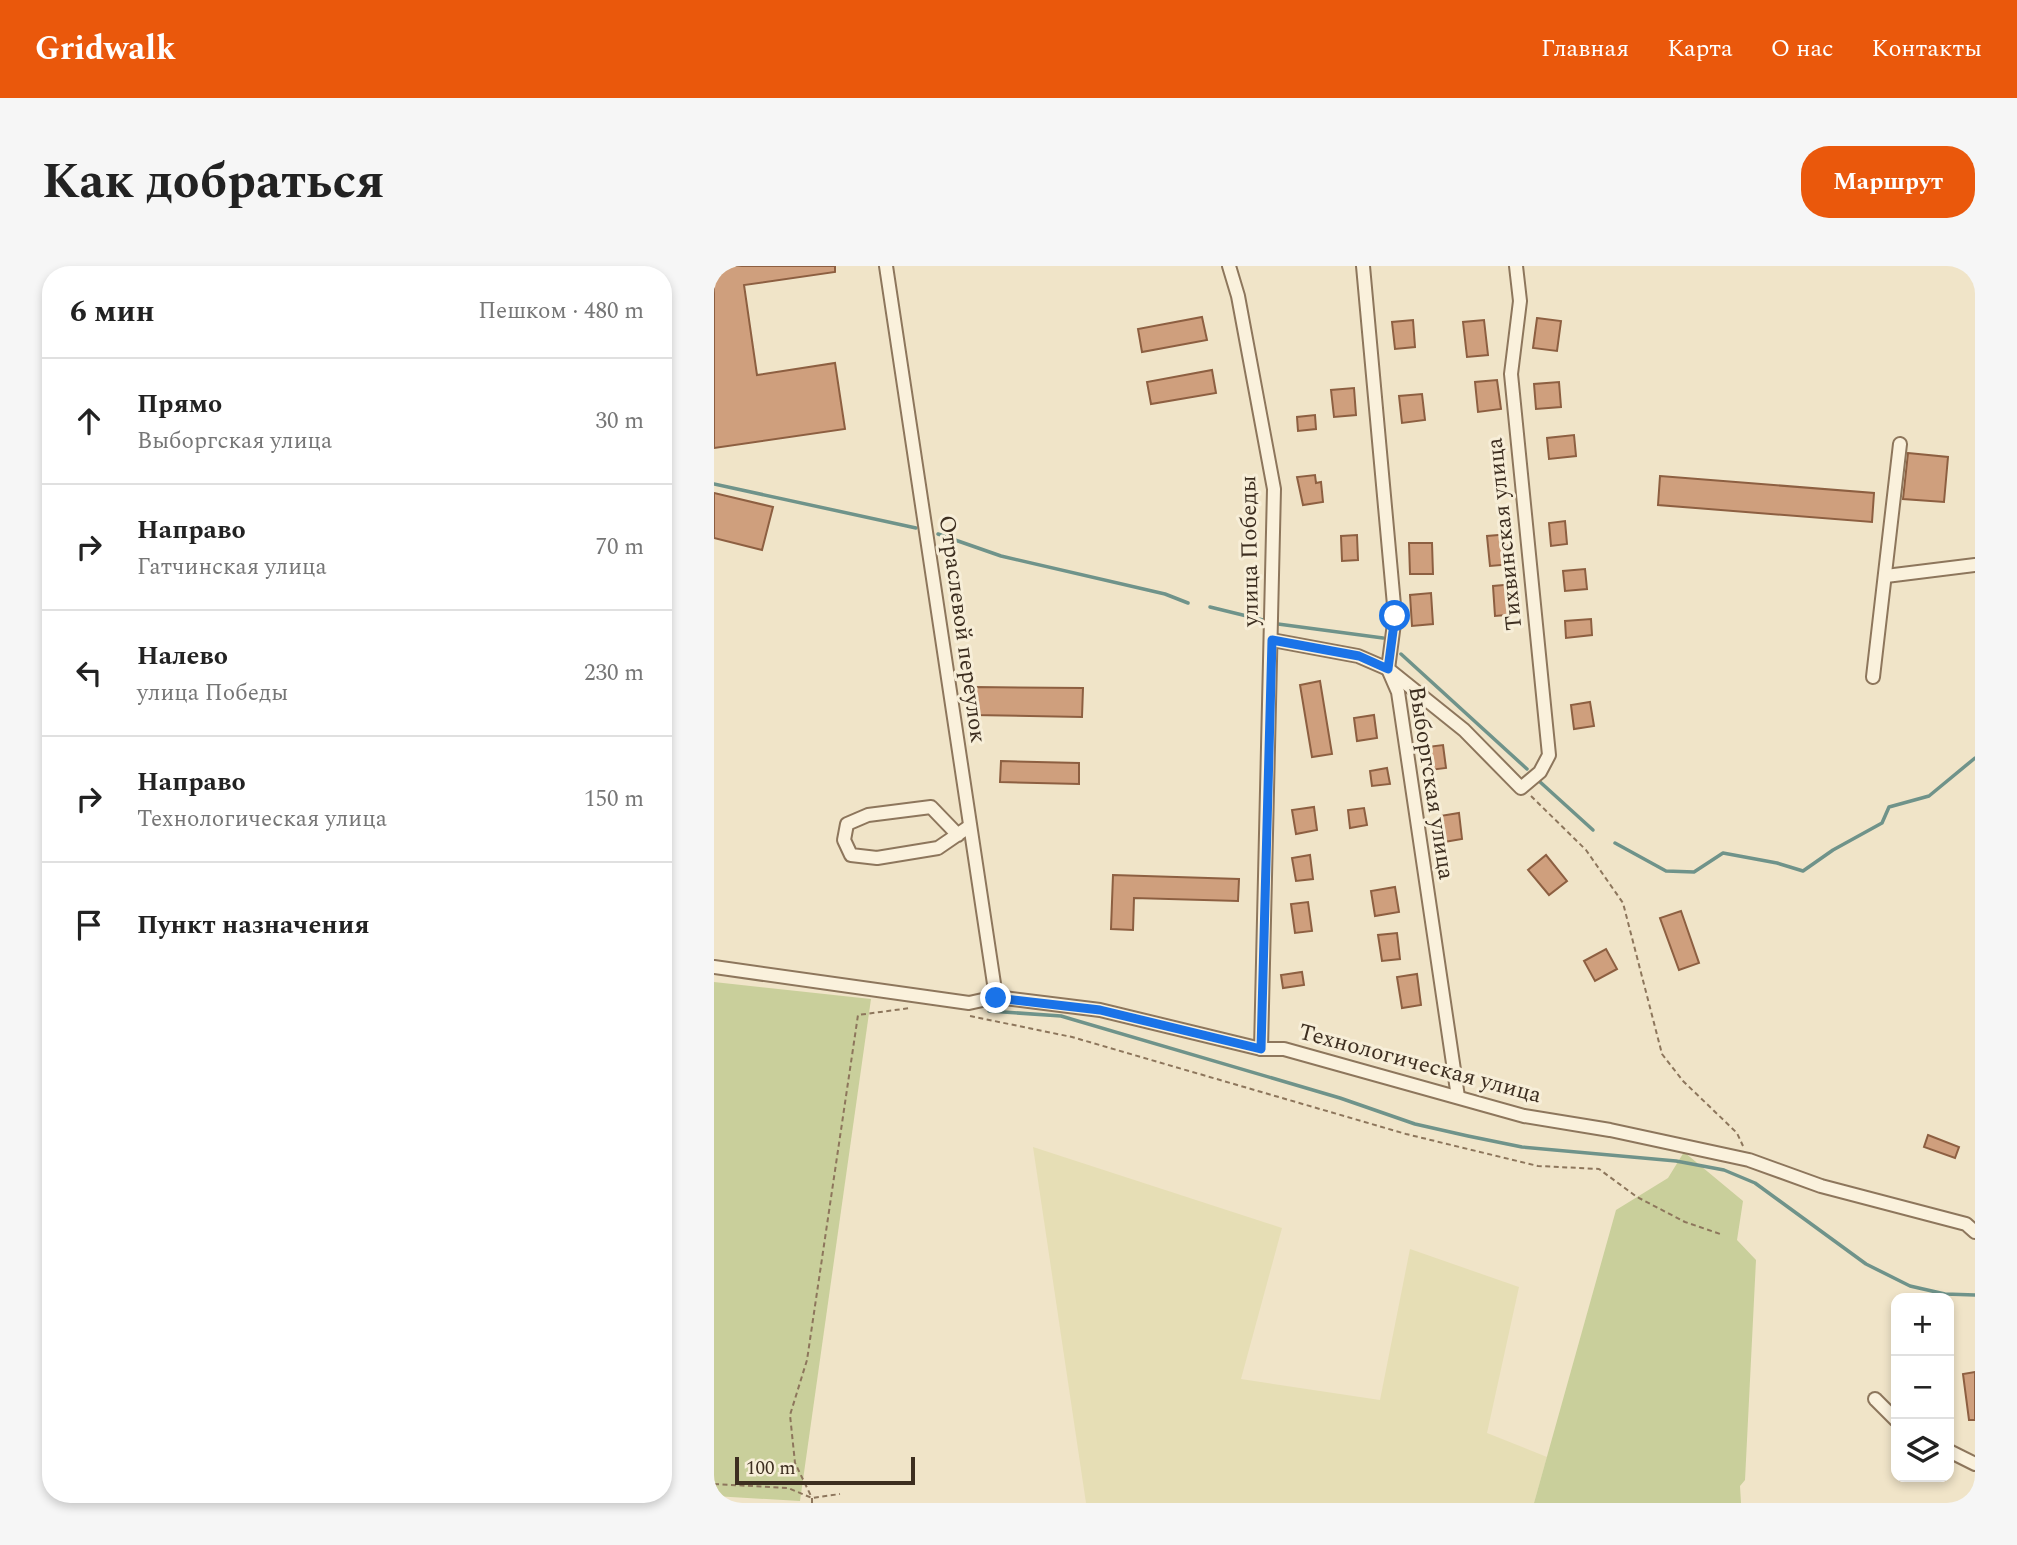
<!DOCTYPE html>
<html lang="ru">
<head>
<meta charset="utf-8">
<style>
	:root { --surface:#fff; --page:#f6f6f6; --text:#222; --muted:#767676; --line:#e0e0e0; --accent:#ea580c }
	body { margin:0; font-family:Spectral,serif; background:var(--page); color:var(--text) }
	.controls { position:absolute; right:21px; bottom:21px; display:grid; overflow:hidden; border-radius:14px; box-shadow:0 4px 10px #0003 }
	.controls button { width:63px; height:63px; display:grid; place-items:center; padding:0; border:0; border-bottom:2px solid var(--line); background:var(--surface); color:var(--text); font:35px sans-serif }
	.scale { position:absolute; left:21px; bottom:18px; width:180px; box-sizing:border-box; padding-left:7px; border:4px solid #3d2e20; border-top:0; font-size:19px; line-height:24px; white-space:nowrap; color:#3d2e20; -webkit-text-stroke:5px #f7eed8; paint-order:stroke }
	.stop { position:absolute; width:21px; height:21px; margin:-16px; border:5px solid #1a73e8; border-radius:50%; background:#fff }
	.stop.end { background:#1a73e8; border-color:#fff; box-shadow:0 2px 7px #0008 }
	.list { margin:0; padding:0; list-style:none }
	h2 { display:flex; justify-content:space-between; align-items:center; height:91px; margin:0; padding:0 28px; font-size:30px }
	h2 small { font-size:23px; font-weight:400; color:var(--muted) }
	.list li { display:grid; grid-template-columns:46px 1fr auto; gap:21px; align-items:center; box-sizing:border-box; height:126px; padding:0 28px; border-top:2px solid var(--line) }
	.list b { display:block; font-size:26px; white-space:nowrap }
	.list p { margin:0; font-size:23px; white-space:nowrap; color:var(--muted) }
	.list em { font-size:23px; font-style:normal; color:var(--muted) }
	.icon { flex:none; width:38px; height:38px; fill:none; stroke:currentColor; stroke-width:2; stroke-linecap:round; stroke-linejoin:round }
	.map { position:relative; flex:none; width:1261px; height:1237px; overflow:hidden; border-radius:28px }
	header { display:flex; align-items:center; gap:42px; box-sizing:border-box; height:98px; padding:0 35px; background:var(--accent); color:#fff }
	header strong { font-size:33px }
	nav { display:flex; gap:38px; margin-inline-start:auto; font-size:24px }
	.intro { display:flex; align-items:center; justify-content:space-between; box-sizing:border-box; height:168px; padding:0 42px }
	h1 { margin:0; font-size:49px }
	.button { padding:18px 32px; border-radius:28px; background:var(--accent); color:#fff; font-size:24px; font-weight:700 }
	main { display:flex; gap:42px; padding:0 42px }
	aside { flex:1; background:var(--surface); border-radius:28px; box-shadow:0 4px 10px #0003 }
	.map>svg:first-child { display:block }
	.farmland { fill:#e6deb5 }
	.green { fill:#c9cf9b }
	.lines { fill:none; stroke-linecap:round; stroke-linejoin:round }
	.stream { stroke:#6f938a; stroke-width:3.5 }
	.building { fill:#cf9f7d; stroke:#8d5f41; stroke-width:2 }
	.minor-casing { stroke:#8d765c; stroke-width:16 }
	.path { stroke:#8d765c; stroke-width:2; stroke-dasharray:5 3.5; stroke-linecap:butt }
	.minor { stroke:#faf1dc; stroke-width:12 }
	.route { stroke:#1a73e8; stroke-width:9 }
	.labels { text-anchor:middle; dominant-baseline:central; stroke-width:6; stroke-linejoin:round; paint-order:stroke }
	.street-label { font-size:23px; fill:#3d2e20; stroke:#f7eed8 }
</style>
</head>
<body>
<header>
<strong>Gridwalk</strong>
<nav><a>Главная</a><a>Карта</a><a>О нас</a><a>Контакты</a></nav>
</header>
<div class="intro"><h1>Как добраться</h1><a class="button">Маршрут</a></div>
<main>
<aside>
<h2>6 мин<small>Пешком · 480 m</small></h2>
<ul class="list">
<li><svg class="icon" aria-label="ahead" viewBox="0 0 24 24"><path d="M12 20V5M6 11l6-6 6 6"/></svg><div><b>Прямо</b><p>Выборгская улица</p></div><em>30 m</em></li>
<li><svg class="icon" aria-label="right" viewBox="0 0 24 24"><path d="M7 20v-9h11M14 6l5 5-5 5"/></svg><div><b>Направо</b><p>Гатчинская улица</p></div><em>70 m</em></li>
<li><svg class="icon" aria-label="left" viewBox="0 0 24 24"><path d="M17 20v-9H6M10 6l-5 5 5 5"/></svg><div><b>Налево</b><p>улица Победы</p></div><em>230 m</em></li>
<li><svg class="icon" aria-label="right" viewBox="0 0 24 24"><path d="M7 20v-9h11M14 6l5 5-5 5"/></svg><div><b>Направо</b><p>Технологическая улица</p></div><em>150 m</em></li>
<li><svg class="icon" aria-label="arrive" viewBox="0 0 24 24"><path d="M6 21V4h12l-3 4 3 4H6"/></svg><div><b>Пункт назначения</b></div></li>
</ul>
</aside>
<div class="map">
<svg width="1261" height="1237" viewBox="0 0 1261 1237">
	<rect width="100%" height="100%" fill="#f0e4c8"/>
	<path class="farmland" d="M319,881l249,81 -41,151 139,21 30,-151 109,38 -32,146 60,24 -13,46h-448z"/>
	<g class="green">
		<path d="M0,716l157,17 -71,502 -86,-5z"/>
		<path d="M970,886l59,49 -6,39 19,20 -11,220 -5,6 1,17h-207l82,-293 52,-32z"/>
	</g>
	<g class="lines">
		<g class="stream">
			<path d="M0,218l202,44"/>
			<path d="M224,268l63,22 164,38 23,9"/>
			<path d="M496,341l53,13"/>
			<path d="M564,358l105,14"/>
			<path d="M687,388l126,115"/>
			<path d="M825,515l54,49"/>
			<path d="M901,577l51,28 28,1 29,-19 54,10 26,8 30,-21 49,-27 7,-16 40,-11 46,-38"/>
			<path d="M275,745l72,5 279,82 75,26 53,12 54,11 154,14 48,9 31,13 111,81 44,22 35,8 30,1"/>
			<path d="M0,1236l11,1"/>
		</g>
	</g>
	<g class="building">
		<path d="M0,0h121v6l-91,13 13,90 78,-12 10,66 -131,19z"/>
		<path d="M488,51l5,23 -65,12 -4,-23z"/>
		<path d="M823,52l24,3 -4,30 -24,-3z"/>
		<path d="M699,54l2,27 -20,2 -3,-27z"/>
		<path d="M770,54l4,35 -21,2 -4,-35z"/>
		<path d="M498,104l4,23 -65,11 -4,-22z"/>
		<path d="M783,114l4,29 -23,3 -3,-30z"/>
		<path d="M845,116l2,25 -25,2 -2,-25z"/>
		<path d="M640,122l2,27 -22,2 -3,-27z"/>
		<path d="M708,128l3,26 -23,3 -3,-27z"/>
		<path d="M601,149l1,14 -18,2 -1,-14z"/>
		<path d="M860,169l2,21 -27,3 -2,-21z"/>
		<path d="M1194,187l40,4 -4,45 -41,-3z"/>
		<path d="M601,209l1,8 5,-1 2,20 -20,3 -6,-28z"/>
		<path d="M946,210l214,17 -2,29 -214,-17z"/>
		<path d="M0,227l59,14 -11,43 -48,-12z"/>
		<path d="M851,255l2,23 -16,2 -2,-23z"/>
		<path d="M796,268l2,30 -22,2 -3,-30z"/>
		<path d="M643,269l1,25 -16,1 -1,-25z"/>
		<path d="M695,277h23l1,31h-23z"/>
		<path d="M871,303l2,20 -22,2 -2,-20z"/>
		<path d="M801,318l3,30 -23,2 -2,-30z"/>
		<path d="M717,327l2,31 -21,2 -2,-31z"/>
		<path d="M877,353l1,16 -26,3 -1,-17z"/>
		<path d="M606,415l12,73 -20,3 -12,-72z"/>
		<path d="M260,421l109,1 -1,29 -109,-2z"/>
		<path d="M876,436l4,24 -20,3 -3,-24z"/>
		<path d="M660,449l3,23 -20,3 -3,-23z"/>
		<path d="M729,479l3,23 -16,2 -3,-23z"/>
		<path d="M287,495l78,2v21l-79,-2z"/>
		<path d="M673,502l3,16 -18,2 -2,-15z"/>
		<path d="M600,541l3,23 -21,4 -4,-24z"/>
		<path d="M650,542l3,17 -17,3 -2,-18z"/>
		<path d="M745,547l3,26 -18,3 -4,-26z"/>
		<path d="M596,589l3,24 -17,2 -4,-23z"/>
		<path d="M832,589l21,26 -18,14 -21,-25z"/>
		<path d="M399,609l126,4 -1,22 -104,-3 -1,32 -22,-1z"/>
		<path d="M681,621l4,25 -24,4 -4,-25z"/>
		<path d="M594,636l4,29 -17,2 -4,-29z"/>
		<path d="M967,645l18,52 -20,7 -19,-52z"/>
		<path d="M683,667l3,26 -18,2 -4,-26z"/>
		<path d="M892,683l11,20 -22,12 -11,-20z"/>
		<path d="M588,706l2,13 -21,3 -2,-13z"/>
		<path d="M703,708l4,31 -19,3 -5,-31z"/>
		<path d="M1214,869l31,12 -4,11 -31,-11z"/>
		<path d="M1261,1106v48h-6l-6,-46z"/>
	</g>
	<g class="lines">
		<g class="minor-casing">
			<g id="minor">
				<path d="M172,0l110,731"/>
				<path d="M515,0l9,30 36,193 -13,560"/>
				<path d="M649,0l32,350 -7,53 10,23 60,405"/>
				<path d="M1172,310l89,-11"/>
				<path d="M558,374l86,16 30,13 76,61 57,58 19,-16 9,-17 -38,-381 9,-73 -4,-35"/>
				<path d="M1159,411l27,-233"/>
				<path d="M244,569l-27,-28 -63,8 -21,9 -3,16 7,15 26,3 61,-10 32,-22"/>
				<path d="M0,701l255,36 27,-6 104,13 161,39h23l240,67 86,14 139,30 72,26 145,38 9,8"/>
				<path d="M1161,1133l21,21"/>
				<path d="M1235,1185l26,13"/>
			</g>
		</g>
		<g class="path">
			<path d="M817,530l55,54 37,53 39,151 21,27 54,52 6,13"/>
			<path d="M256,750l102,21 334,97 132,32 61,3 38,28 48,25 38,13"/>
			<path d="M0,1218l74,4 24,10 28,-4"/>
			<path d="M98,1237v-5l-17,-35 -5,-48 17,-55 51,-345 52,-7"/>
		</g>
		<use href="#minor" class="minor"/>
	</g>
	<g class="lines">
		<path class="route" d="M282,732l104,12 161,39 11,-409 87,16 29,13 7,-53"/>
	</g>
	<g class="labels">
		<g class="street-label">
			<text transform="translate(791 268) rotate(-96)">Тихвинская улица</text>
			<text transform="translate(536 285) rotate(-91)">улица Победы</text>
			<text transform="translate(248 363) rotate(82)">Отраслевой переулок</text>
			<text transform="translate(717 517) rotate(81)">Выборгская улица</text>
			<text transform="translate(706 798) rotate(15)">Технологическая улица</text>
		</g>
	</g>
</svg>
<div class="controls">
<button>+</button>
<button>−</button>
<button><svg class="icon" aria-label="layers" viewBox="0 0 24 24"><path d="M12 4l9 5-9 5-9-5zM3 14l9 5 9-5"/></svg></button>
</div>
<div class="scale">100 m</div>
<div class="stop" style="left:681px;top:350px"></div>
<div class="stop end" style="left:282px;top:732px"></div>
</div>
</main>
</body>
</html>
